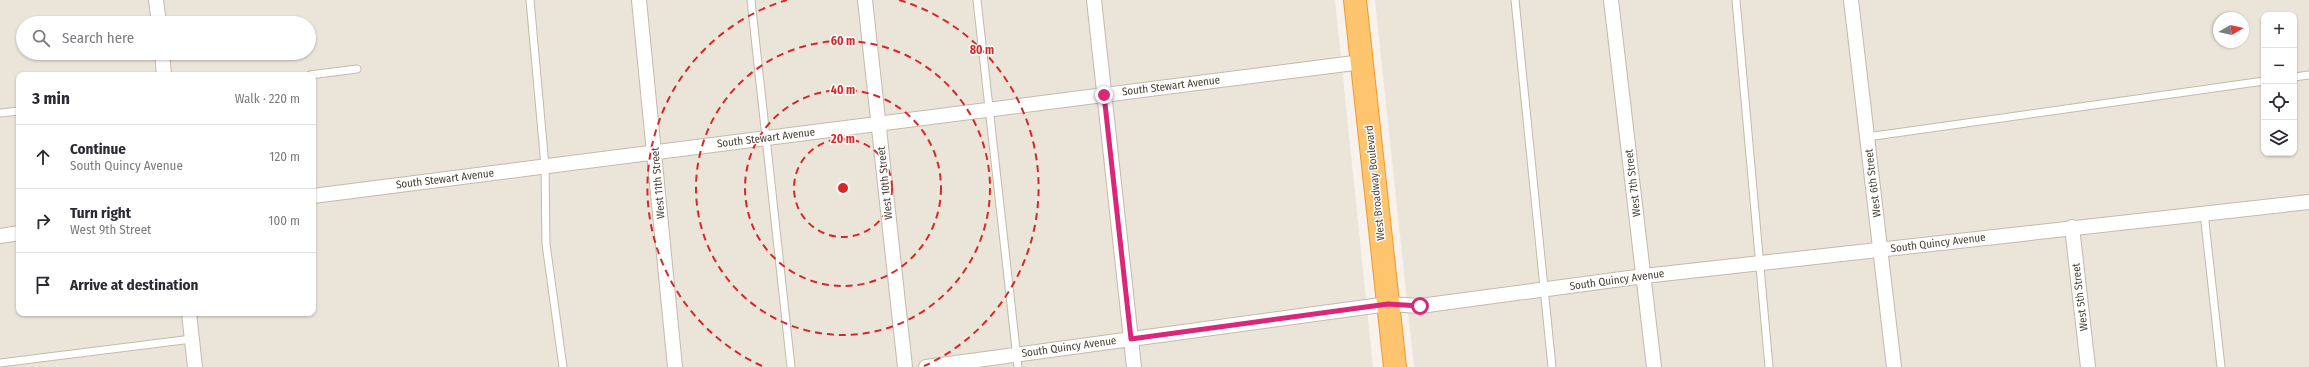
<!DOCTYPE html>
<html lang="en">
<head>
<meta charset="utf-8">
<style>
	:root { --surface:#fff; --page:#f2f2f3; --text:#2b2b33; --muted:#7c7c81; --line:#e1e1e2 }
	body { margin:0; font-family:"Fira Sans Condensed",sans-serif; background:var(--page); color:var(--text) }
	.controls { position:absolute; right:12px; top:12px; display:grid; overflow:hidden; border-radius:8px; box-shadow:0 1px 3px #0004 }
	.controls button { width:36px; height:36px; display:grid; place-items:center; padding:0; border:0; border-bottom:1px solid var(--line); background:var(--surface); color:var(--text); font:20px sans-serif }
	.compass { position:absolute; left:2213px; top:12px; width:36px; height:36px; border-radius:50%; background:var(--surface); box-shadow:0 1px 3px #0004; rotate:81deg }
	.stop { position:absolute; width:12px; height:12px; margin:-9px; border:3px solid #db2777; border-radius:50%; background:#fff }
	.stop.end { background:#db2777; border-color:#fff; box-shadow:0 1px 4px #0008 }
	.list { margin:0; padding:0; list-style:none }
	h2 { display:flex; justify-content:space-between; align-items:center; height:52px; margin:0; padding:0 16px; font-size:17px }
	h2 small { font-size:13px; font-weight:400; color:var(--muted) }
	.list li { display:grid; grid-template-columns:26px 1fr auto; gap:12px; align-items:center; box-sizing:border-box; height:64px; padding:0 16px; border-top:1px solid var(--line) }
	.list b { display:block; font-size:15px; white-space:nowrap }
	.list p { margin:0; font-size:13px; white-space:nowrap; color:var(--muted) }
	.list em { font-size:13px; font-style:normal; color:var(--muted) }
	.icon { flex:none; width:22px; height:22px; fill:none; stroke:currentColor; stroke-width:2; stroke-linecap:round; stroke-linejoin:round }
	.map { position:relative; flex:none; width:2309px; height:367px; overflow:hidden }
	.search { position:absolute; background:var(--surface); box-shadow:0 1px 3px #0004; left:16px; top:16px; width:300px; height:44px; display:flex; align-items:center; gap:10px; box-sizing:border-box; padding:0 14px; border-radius:22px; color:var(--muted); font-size:15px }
	.panel { position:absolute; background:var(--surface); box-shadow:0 1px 3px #0004; left:16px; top:72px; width:300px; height:244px; border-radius:8px }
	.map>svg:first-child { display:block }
	.residential { fill:#ebe4d8; fill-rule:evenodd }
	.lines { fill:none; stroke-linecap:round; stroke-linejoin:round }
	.lane-casing { stroke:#c4baac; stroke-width:9 }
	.street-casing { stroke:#c4baac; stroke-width:16 }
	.highway-casing { stroke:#ee992d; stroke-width:24 }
	.lane { stroke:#fff; stroke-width:7 }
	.street { stroke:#fff; stroke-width:14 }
	.highway { stroke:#ffc46e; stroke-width:22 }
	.route { stroke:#db2777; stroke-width:5 }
	.ring { fill:none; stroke:#d62828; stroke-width:2; stroke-dasharray:7 5 }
	.labels { text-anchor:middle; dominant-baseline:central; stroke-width:3; stroke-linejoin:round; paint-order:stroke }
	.street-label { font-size:11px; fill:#4c4337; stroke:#fff }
	.centre { fill:#d62828; stroke:#fff; stroke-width:2 }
	.ring-label { font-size:12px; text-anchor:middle; font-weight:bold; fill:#d62828; stroke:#fff; stroke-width:3; stroke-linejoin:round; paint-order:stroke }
</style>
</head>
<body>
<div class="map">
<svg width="2309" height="367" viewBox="0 0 2309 367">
	<rect width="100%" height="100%" fill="#f7f2eb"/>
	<g class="residential">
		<path d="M0,0h1335l38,367h-1373zM23,23h286v30h-286zM19,75h294v238h-294z"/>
		<path d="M1375,0h934v367h-895zM2264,15h30v138h-30zM2219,18h24v24h-24z"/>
	</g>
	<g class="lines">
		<g class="lane-casing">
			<g id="lane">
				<path d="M530,0l15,166 1,78 17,123"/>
				<path d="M751,0l40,367"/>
				<path d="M977,0l41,367"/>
				<path d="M1515,0l37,367"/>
				<path d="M1736,0l33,367"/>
				<path d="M310,75l47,-6"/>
				<path d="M2294,77l15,-2"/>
				<path d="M0,113l19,-2"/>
				<path d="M1867,137l397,-56"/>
				<path d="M2204,213l17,154"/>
				<path d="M0,363l192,-24"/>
			</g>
		</g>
		<g class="street-casing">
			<g id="street">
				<path d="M156,0l3,23"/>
				<path d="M639,0l36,367"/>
				<path d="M865,0l40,367"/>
				<path d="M1094,0l40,367"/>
				<path d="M1611,0l43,367"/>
				<path d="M1851,0l43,367"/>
				<path d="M162,53l2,22"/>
				<path d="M313,196l1049,-134"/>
				<path d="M2072,227l16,140"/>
				<path d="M0,236l19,-3"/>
				<path d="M189,313l6,54"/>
				<path d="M926,367l462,-63 32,2 224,-30 665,-74"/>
			</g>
		</g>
		<g class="highway-casing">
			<path id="highway" d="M1355,0l40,367"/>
		</g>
		<use href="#lane" class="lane"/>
		<use href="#street" class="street"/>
		<use href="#highway" class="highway"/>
	</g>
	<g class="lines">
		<path class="route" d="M1104,95l27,244 257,-35 32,2"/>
	</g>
	<g class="ring">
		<circle cx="843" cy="188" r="49"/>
		<circle cx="843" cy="188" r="98"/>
		<circle cx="843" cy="188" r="147"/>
		<path d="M762 366A196 196 0 0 1 787 0M899 0A196 196 0 0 1 924 366"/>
	</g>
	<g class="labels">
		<g class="street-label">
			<text transform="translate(1171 86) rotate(-7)">South Stewart Avenue</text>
			<text transform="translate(766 138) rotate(-7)">South Stewart Avenue</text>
			<text transform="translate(445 179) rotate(-7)">South Stewart Avenue</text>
			<text transform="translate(658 183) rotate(-95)">West 11th Street</text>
			<text transform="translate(885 183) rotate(-96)">West 10th Street</text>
			<text transform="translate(1375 183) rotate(-96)">West Broadway Boulevard</text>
			<text transform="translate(1633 183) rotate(-97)">West 7th Street</text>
			<text transform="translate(1873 183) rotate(-97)">West 6th Street</text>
			<text transform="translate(1938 243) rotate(-7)">South Quincy Avenue</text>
			<text transform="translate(1617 280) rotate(-8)">South Quincy Avenue</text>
			<text transform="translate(2080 297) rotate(-97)">West 5th Street</text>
			<text transform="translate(1069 347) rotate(-8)">South Quincy Avenue</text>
		</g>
	</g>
	<circle cx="843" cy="188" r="6" class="centre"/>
	<g class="ring-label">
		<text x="843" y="45">60 m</text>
		<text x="982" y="54">80 m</text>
		<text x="843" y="94">40 m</text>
		<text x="843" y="143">20 m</text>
	</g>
</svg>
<div class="controls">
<button>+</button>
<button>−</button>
<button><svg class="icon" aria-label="locate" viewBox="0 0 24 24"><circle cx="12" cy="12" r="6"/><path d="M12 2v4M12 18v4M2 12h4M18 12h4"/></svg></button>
<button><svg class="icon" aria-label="layers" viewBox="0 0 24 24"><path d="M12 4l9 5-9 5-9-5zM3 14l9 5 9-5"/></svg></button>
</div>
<svg class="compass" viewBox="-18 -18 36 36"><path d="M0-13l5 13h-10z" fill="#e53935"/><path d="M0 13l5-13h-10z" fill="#7c7c81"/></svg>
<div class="stop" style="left:1420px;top:306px"></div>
<div class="stop end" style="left:1104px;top:95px"></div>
<div class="search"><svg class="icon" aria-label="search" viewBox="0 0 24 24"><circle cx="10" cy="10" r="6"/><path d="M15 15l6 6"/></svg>Search here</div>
<section class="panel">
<h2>3 min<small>Walk · 220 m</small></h2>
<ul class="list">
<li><svg class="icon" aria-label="ahead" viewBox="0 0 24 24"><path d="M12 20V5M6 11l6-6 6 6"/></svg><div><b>Continue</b><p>South Quincy Avenue</p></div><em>120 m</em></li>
<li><svg class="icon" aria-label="right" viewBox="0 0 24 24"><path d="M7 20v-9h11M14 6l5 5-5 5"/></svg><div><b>Turn right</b><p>West 9th Street</p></div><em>100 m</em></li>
<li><svg class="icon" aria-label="arrive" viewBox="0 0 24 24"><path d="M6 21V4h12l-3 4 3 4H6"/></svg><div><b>Arrive at destination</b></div></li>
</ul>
</section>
</div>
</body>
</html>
